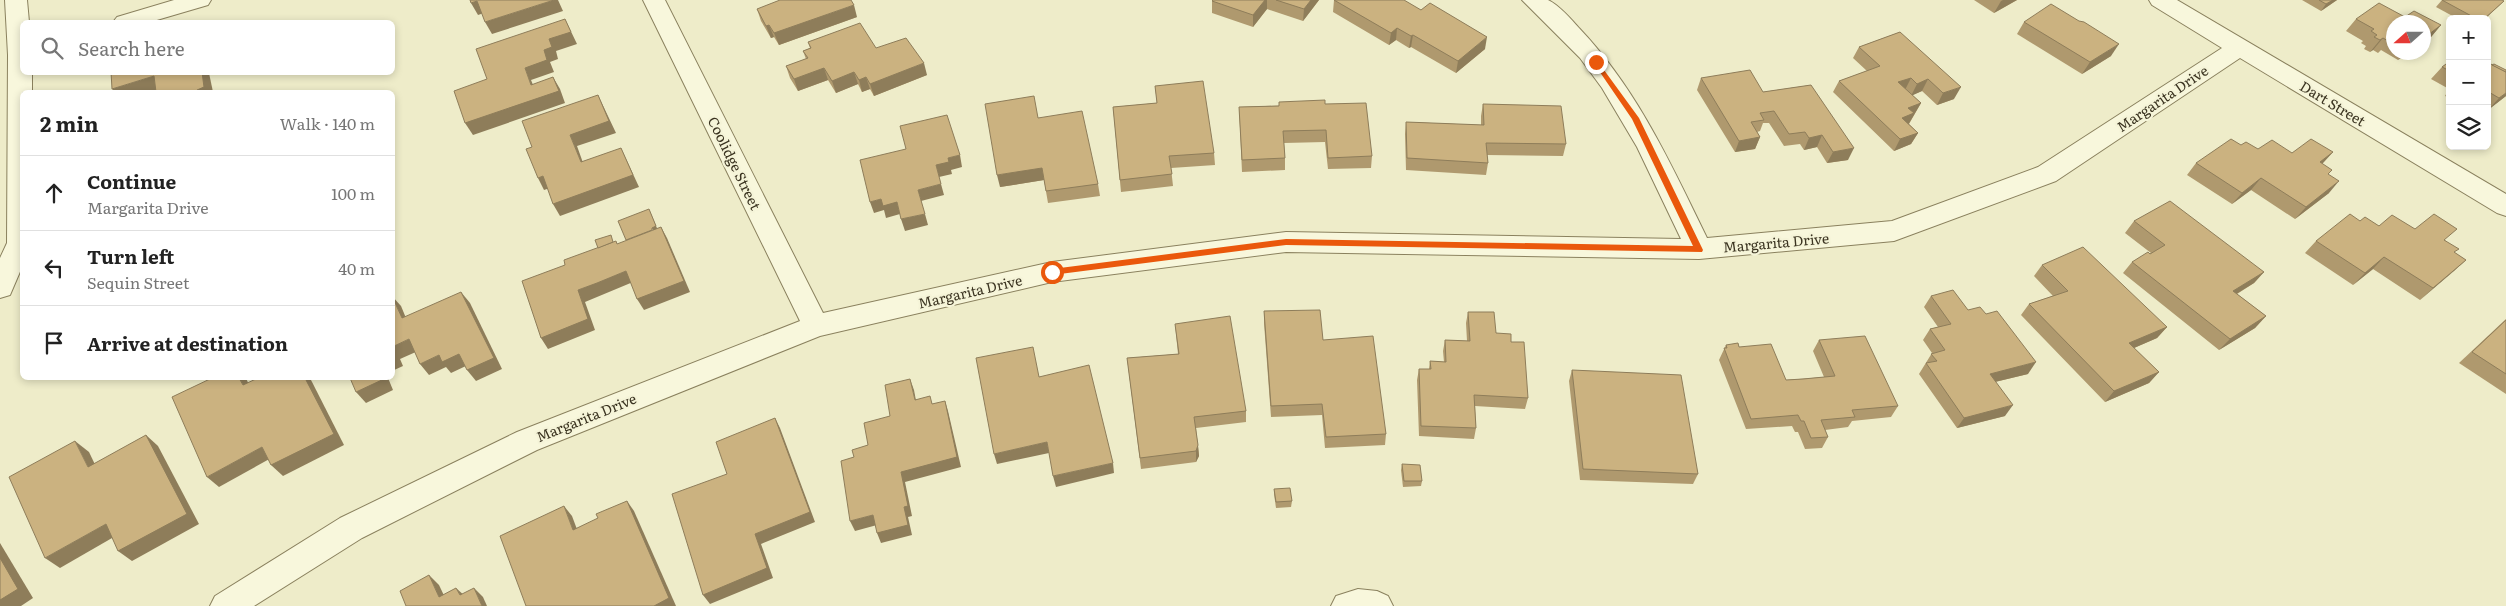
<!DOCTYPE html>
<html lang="en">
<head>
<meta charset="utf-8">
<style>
	:root { --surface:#fff; --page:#f6f6f6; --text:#222; --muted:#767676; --line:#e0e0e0 }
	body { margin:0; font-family:Literata,serif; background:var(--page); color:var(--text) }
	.controls { position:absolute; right:15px; top:15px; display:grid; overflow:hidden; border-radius:8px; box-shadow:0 2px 8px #0003 }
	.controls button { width:45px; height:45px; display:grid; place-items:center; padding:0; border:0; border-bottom:1px solid var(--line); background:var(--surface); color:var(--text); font:25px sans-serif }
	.compass { position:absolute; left:2386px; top:15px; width:45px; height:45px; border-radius:50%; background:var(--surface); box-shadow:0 2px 8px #0003; rotate:249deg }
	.stop { position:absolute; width:15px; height:15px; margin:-11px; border:4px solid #ea580c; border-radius:50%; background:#fff }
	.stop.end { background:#ea580c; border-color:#fff; box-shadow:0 1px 5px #0008 }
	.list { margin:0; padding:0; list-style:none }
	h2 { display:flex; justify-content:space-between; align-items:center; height:65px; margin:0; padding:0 20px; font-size:21px }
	h2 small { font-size:16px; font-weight:400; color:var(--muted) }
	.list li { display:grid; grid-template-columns:32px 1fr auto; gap:15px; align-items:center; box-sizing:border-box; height:75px; padding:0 20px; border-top:1px solid var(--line) }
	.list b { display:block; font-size:19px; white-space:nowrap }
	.list p { margin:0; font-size:16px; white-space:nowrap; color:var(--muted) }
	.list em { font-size:16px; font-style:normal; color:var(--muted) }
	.icon { flex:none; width:28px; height:28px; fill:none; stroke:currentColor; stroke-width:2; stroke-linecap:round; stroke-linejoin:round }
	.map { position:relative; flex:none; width:2506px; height:606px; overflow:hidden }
	.search { position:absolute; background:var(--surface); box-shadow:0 2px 8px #0003; left:20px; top:20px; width:375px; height:55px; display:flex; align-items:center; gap:12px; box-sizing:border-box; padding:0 18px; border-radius:8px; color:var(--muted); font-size:19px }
	.panel { position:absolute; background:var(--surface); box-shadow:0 2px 8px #0003; left:20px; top:90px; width:375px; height:290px; border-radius:8px }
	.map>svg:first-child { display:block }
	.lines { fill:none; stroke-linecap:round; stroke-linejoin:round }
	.minor-casing { stroke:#8a815e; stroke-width:2 }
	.minor { fill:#f8f7dc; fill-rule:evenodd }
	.wall { fill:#af996e }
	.shaded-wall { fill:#8e7d5a }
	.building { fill:#cbb280; stroke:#8e7d5a }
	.route { fill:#ea580c }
	.labels { text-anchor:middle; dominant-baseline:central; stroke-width:4.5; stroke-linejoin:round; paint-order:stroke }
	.street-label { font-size:14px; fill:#3b3421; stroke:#f5f4d8 }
</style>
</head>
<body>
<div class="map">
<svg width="2506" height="606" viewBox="0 0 2506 606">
	<rect width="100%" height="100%" fill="#eeecc9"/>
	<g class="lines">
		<g class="minor-casing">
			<g id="minor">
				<path d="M5,0h22l2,22h-7v50h10v20h-10v175l-12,28 -10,3v-40l7,-15 1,-188z"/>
				<path d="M174,0h37l-3,5 -58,17h-37l4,-5z"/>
				<path d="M643,0h22l158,313 229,-51 234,-30 395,7 -44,-92 -35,-59 -22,-30 -58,-58c7,0 20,0 26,0 11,5 23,19 31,28 58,61 92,136 128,210l185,-17 146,-54 184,-119 -70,-43 -3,-5h28l329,194v22l-9,-3 -257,-155 -184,123 -162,60 -195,18 -413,-7 -234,30 -232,54 -283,114 -175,88 -108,68h-44l5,-10 125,-78 177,-86 283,-111z"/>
				<path d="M1358,589l19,2 11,5 5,10h-62l5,-10z"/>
			</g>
		</g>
		<use href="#minor" class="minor"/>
	</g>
	<g class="wall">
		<path d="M1213,0h106l-16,21 -36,-12 -14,18 -41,-14v-12z"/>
		<path d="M1334,0l151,49 -29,24 -45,-26 -2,1 -13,-8 -7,5 -56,-33z"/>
		<path d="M1974,0h43l-23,13z"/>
		<path d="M2302,0h35l-16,11z"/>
		<path d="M2442,0l62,1 -19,18h-27l-22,-12z"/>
		<path d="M757,9l100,8 -78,28 -5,-8 -3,1 -10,-17z"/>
		<path d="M2405,17l36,8 -10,12 -7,5v-20h-30v30h15l-11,8 -17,-10 -3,3 -5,-3 -3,2 -6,-3 2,-3 -5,-3 2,-2 -17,-10 10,-12z"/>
		<path d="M2079,21l32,35 -29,18 -65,-40 7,-12z"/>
		<path d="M1900,32l54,67 -17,6 -15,-14 -10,4 9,8 -12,21 9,9 -7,11 -17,7 -61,-59 6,-11 28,-10 -14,-13 6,-11z"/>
		<path d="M808,42l68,6 51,27 -53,21 -4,-7 -8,3 -4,-8 -22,9 -8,-13 -30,11 -8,-13 -4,-12 20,-7 -3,-8 7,-3z"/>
		<path d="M2450,61v37l-5,-2 4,-7 -18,-10 11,-12z"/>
		<path d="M2487,62l5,3 14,5v26l-18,14h-1z"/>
		<path d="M1701,78l62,14 48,-7 37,75 -21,3 -10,-16 -13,3 -4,-6 -16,2 -15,-23h-6l-3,8 -3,1 3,5 -5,12 -20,3 -38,-62z"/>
		<path d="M1155,86l59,67 1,12 -44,3 2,18 -52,6 -8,-85 44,-4z"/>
		<path d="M1325,104l47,52 -1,12 -43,1 -3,-27 -41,1 1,15v12l-43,2 -3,-65z"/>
		<path d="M1483,104l83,40 -3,12 -76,-1 1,8 -2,12 -80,-5 -1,-36 1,-12 75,3v-9z"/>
		<path d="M1038,118l60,66 2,12 -52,7 -4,-23 -44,7z"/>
		<path d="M2241,145l17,4 34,4 41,-1 -11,12 6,10 1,19 -34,26 -44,-29 -19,14 -45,-29 9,-12z"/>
		<path d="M2134,221l130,51 -10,11 -17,11 29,22 -11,12 -36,22 -96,-77 9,-11 19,-9 -26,-20z"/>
		<path d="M2360,221l19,5 36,3 30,11 10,13 11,7 -46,40 -47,-31 -20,16 -48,-32 11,-12z"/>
		<path d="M2042,265l125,62 -10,11 -23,10 25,24 -10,11 -44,19 -84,-87 8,-11 24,-8 -19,-20z"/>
		<path d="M1931,296l37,14 60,64 -33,8 10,34 -48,12 -38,-54 13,-21 -9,-13 7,-11 8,-2 -14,-20z"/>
		<path d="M1264,311l59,29 63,94 -1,11 -60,3 -3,-33 -51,2 -7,-94z"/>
		<path d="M1468,312l28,21 15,9 17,56 -3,11 -50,-3 1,22 -2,11 -55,-3 -2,-56 2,-11h10l1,-8 14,1 -1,-11 2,-11 22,1 -1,-18z"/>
		<path d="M2506,319v75l-47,-31z"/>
		<path d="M1175,324l71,87v11l-50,6 3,28 -3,6 -55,7 -14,-111 51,-4z"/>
		<path d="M1819,340l79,66 -7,11 -39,4 -4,6 -23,3 3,7 -6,11 -17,1 -7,-17h-3l-3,-6 -46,3 -27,-69 7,-15 13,2 47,33 38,-3 -11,-26z"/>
		<path d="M1572,370l126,104 -5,10 -113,-4 -11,-99z"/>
		<path d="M1402,464l20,17 -1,5 -18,1 -2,-17z"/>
		<path d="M1274,489l18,12 -1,6 -15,1 -2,-14z"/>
	</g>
	<g class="shaded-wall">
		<path d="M554,0h4l5,11 -71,23 -7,-12z"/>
		<path d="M1265,0h2v9l-14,18v-12z"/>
		<path d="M1311,0h8l-16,21 1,-12z"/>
		<path d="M2003,0h14l-23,13 7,-12z"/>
		<path d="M2333,0h4l-16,11 5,-7z"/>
		<path d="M477,1l7,12 -6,2 -7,-12z"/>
		<path d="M854,5l3,12 -78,28 -5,-12z"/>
		<path d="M565,19l12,25 -21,7 2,8 -8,3 4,10 -23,8 7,17 -7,-12 -6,-17 19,-18 5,-11z"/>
		<path d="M769,25l5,12 -3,1 -5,-12z"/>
		<path d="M2441,25l-10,12 -7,5v-4z"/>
		<path d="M1397,28l-1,12 -7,5 2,-12z"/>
		<path d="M1413,35l-2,12 -2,1 2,-12z"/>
		<path d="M1487,37l-2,12 -29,24 2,-12z"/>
		<path d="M2383,38l-10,12 -3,2 10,-12z"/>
		<path d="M2119,44l-8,12 -29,18 8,-12z"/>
		<path d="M2405,52h4l-11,8z"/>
		<path d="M924,63l3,12 -53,21 -4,-12z"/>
		<path d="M824,68l4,12 -30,11 -4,-12z"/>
		<path d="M201,72l8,1 4,19h-15l-1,-2z"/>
		<path d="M854,72l4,12 -22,9 -4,-12z"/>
		<path d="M154,76l10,12 -15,4h-33l-4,-3z"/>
		<path d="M553,77l7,12 5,14 -92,32 -8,-12z"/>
		<path d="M866,77l4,12 -8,3 -3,-12z"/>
		<path d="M1911,78l-6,12 -7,-8z"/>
		<path d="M1928,79l-6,12 -11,5 6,-12z"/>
		<path d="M1961,87l-7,12 -17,6 6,-12z"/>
		<path d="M2506,93v3l-18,14 11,-12z"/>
		<path d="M598,95l18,38 -39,13 10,28 -6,-12 -11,-27z"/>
		<path d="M1921,103l-13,22 -12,5 12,-22z"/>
		<path d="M1918,133l-7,11 -17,7 6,-12z"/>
		<path d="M1822,135l-5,12 -13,3 5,-12z"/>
		<path d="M1760,137l-5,12 -20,3 4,-11z"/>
		<path d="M621,148l18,39 -79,29 -7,-12z"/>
		<path d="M1854,148l-6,12 -21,3 6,-11z"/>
		<path d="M2333,152l-11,12 -2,-2z"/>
		<path d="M960,155l2,12 -11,3 1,4 -13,3 -3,-12 12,-7z"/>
		<path d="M1042,168l2,12 -44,7 -3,-12z"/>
		<path d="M543,176l7,12 -6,2 -6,-12z"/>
		<path d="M2261,178l-10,12 -19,14 10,-11z"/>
		<path d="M2339,181l-10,12 -34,26 11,-12z"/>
		<path d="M941,184l3,11 -23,6 -3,-11z"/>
		<path d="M881,199l16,3 3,12 -14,4 -2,-8 -10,3 -4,-11z"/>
		<path d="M649,209l10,24 -4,2 -3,-7z"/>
		<path d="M925,214l3,11 -23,6 -4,-12z"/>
		<path d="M661,227l6,11 23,54 -46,18 -7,-11z"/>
		<path d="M2384,257l-11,12 -20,16 12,-12z"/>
		<path d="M2466,260l-12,11 -34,29 13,-12z"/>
		<path d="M626,271l7,11 -48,20 10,28 -47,19 -7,-11 37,-48z"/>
		<path d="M2264,272l-10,11 -31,19 10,-11z"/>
		<path d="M461,292l9,11 32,66 -26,12 -9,-11z"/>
		<path d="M392,296l9,10 10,24 -9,-12z"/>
		<path d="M2266,316l-11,12 -36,22 11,-11z"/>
		<path d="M2167,327l-10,11 -37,16 9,-11z"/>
		<path d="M409,339l9,12 -18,8 3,7 -11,5v-24z"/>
		<path d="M459,354l9,11 -17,8 -5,-6 -17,8 -9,-11 19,-9z"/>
		<path d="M2036,362l-8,12 -46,11 8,-11z"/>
		<path d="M2159,372l-10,11 -44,19 9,-11z"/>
		<path d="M239,378h7l8,18 -11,-11z"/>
		<path d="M305,378h5l34,67 -61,31 -12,-11z"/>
		<path d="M383,378h5l5,12 -27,13 -10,-11z"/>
		<path d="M910,379l4,11 4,21 -3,-11z"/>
		<path d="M945,401l3,10 13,56 -56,15 7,34 -4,1 4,18 -31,8 -4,-10 27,-26 -3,-35z"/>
		<path d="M2013,405l-8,11 -48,12 7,-10z"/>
		<path d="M775,418l5,10 35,94 -54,22 12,34 -63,26 -7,-9 52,-61z"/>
		<path d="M146,435l12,11 41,78 -67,37 -14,-10z"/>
		<path d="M75,441l14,11 12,25 -13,-10z"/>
		<path d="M1047,442l2,11 -52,11 -3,-10z"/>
		<path d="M1198,445l1,11 -3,6v-11z"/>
		<path d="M262,447l11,10 -54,30 -12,-10z"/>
		<path d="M1113,463l1,10 -58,14 -3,-11z"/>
		<path d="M627,501l7,10 42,95h-22z"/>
		<path d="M564,506l8,10 9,24 -8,-10z"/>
		<path d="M873,515l4,10 -22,6 -5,-10z"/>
		<path d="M106,524l13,10 -59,34 -15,-10z"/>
		<path d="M0,543l33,55 -12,8h-21z"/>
		<path d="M429,575l10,10 10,21 -10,-9z"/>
		<path d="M456,588l10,9 -6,-2z"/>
		<path d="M474,588l9,9 4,9h-5z"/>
	</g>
	<g class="building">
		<path d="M470,0h84l-69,22 -8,-21 -6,2z"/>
		<path d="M780,0h71l3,5 -80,28 -5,-8 -3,1 -9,-17z"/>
		<path d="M1213,0h52l-12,15 -41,-14z"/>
		<path d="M1276,0h35l-7,9z"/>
		<path d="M1334,0h70l17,10 9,-7 57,34 -29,24 -45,-26 -2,1 -14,-8 -6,5z"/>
		<path d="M2319,0h14l-7,4z"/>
		<path d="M2442,0h60l2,1 -20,18h-7z"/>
		<path d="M2379,3l26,14 9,-6 27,14 -17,13v-16h-30v18l-3,-2 -3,3 -5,-3 -3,2 -6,-3 3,-2 -6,-4 3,-2 -18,-10z"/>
		<path d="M2051,4l28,17 5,1 35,22 -29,18 -66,-40z"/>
		<path d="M565,19l6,13 -22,7 3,8 -8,3 3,10 -22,8 6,17 22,-8 6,14 -94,32 -11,-32 33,-12 -11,-30z"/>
		<path d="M860,23l16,25 30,-10 18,25 -54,21 -4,-7 -7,3 -5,-8 -22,9 -8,-13 -30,11 -8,-13 22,-8 -5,-7 8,-3 -3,-6z"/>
		<path d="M1900,32l61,55 -18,6 -15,-14 -11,5 -6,-6 -13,4 23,21 -13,5 6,5 -12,5 16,15 -18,6 -61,-58 41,-15 -21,-19z"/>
		<path d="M2450,61v10l-8,-4z"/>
		<path d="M2487,62l19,10v21l-7,5 -12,-7z"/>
		<path d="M2494,64l12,6v2l-14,-7z"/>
		<path d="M1750,70l13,22 48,-7 43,63 -21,4 -11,-17 -13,3 -4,-6 -16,2 -15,-23 -14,2 4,7 -13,2 9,15 -21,4 -38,-63z"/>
		<path d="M111,72h91l2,15 -7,3 1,2h-42l-2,-16 -42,13z"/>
		<path d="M1203,81l11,72 -45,3 3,18 -52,6 -7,-73 44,-4 -2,-17z"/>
		<path d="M598,95l11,26 -39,14 11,27 40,-14 12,27 -80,29 -10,-28 -5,2 -12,-29 6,-2 -10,-26z"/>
		<path d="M1034,96l4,22 44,-7 16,73 -52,7 -4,-23 -45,7 -12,-71z"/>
		<path d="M1325,100v4l41,-1 6,53 -44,2 -2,-28 -43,1 2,27 -43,2 -3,-53 40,-1v-4z"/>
		<path d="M1483,104l78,2 5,38 -80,-1 2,20 -81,-5 -1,-36 78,3z"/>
		<path d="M947,115l13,40 -12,3 1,4 -13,3 5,19 -23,6 7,24 -24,5 -4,-17 -14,4 -2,-7 -11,3 -10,-42 46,-11 -6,-23z"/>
		<path d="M2231,139l10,6 5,-3 12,7 14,-9 20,13 19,-14 22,13 -13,10 12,8 -4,4 11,7 -33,26 -45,-29 -19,15 -46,-30z"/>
		<path d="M2170,201l94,71 -31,19 33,25 -36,23 -98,-77 16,-10 2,2 15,-9 -31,-24z"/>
		<path d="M649,209l7,17 -4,2v2l-26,10 -8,-19z"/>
		<path d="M2350,214l10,7 5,-4 14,9 13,-11 23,14 19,-15 23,15 -13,11 15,9 -5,3 12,8 -33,28 -49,-31 -19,16 -49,-32z"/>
		<path d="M661,227l23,54 -47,18 -11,-28 -29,12 -19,7 10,29 -47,19 -19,-57 43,-16 -1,-5 52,-19 1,3z"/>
		<path d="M611,235l2,7 -15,6 -3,-8z"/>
		<path d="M2083,247l84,80 -38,16 30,29 -45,19 -85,-87 39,-13 -26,-26z"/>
		<path d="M1953,290l15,20 12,-3 6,7 11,-3 39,51 -46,12 23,31 -49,13 -38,-55 11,-2 -6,-7 14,-4 -15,-21 21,-5 -20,-28z"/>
		<path d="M461,292l33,66 -27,12 -8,-16 -17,8 -3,-7 -19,9 -11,-25 -17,8v-51l10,22z"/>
		<path d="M1320,310l3,30 50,-4 13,98 -60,3 -4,-33 -51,2 -7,-95z"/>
		<path d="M1468,312h26l2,21 15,1v8h13l4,56 -54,-3 2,33 -55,-2 -2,-57h12l-1,-8 16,1 -1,-22 25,1z"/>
		<path d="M1230,316l16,95 -52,6 4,28 -2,6 -56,7 -13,-100 52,-4 -4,-30z"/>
		<path d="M2506,320v54l-34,-22z"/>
		<path d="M1865,336l33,70 -46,4 3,7 -34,3 7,17 -17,1 -7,-17h-3l-3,-6 -47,4 -27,-71h3l-1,-3 12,-2 1,4 32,-3 15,36 17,-1 32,-3 -16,-36z"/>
		<path d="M1033,347l6,30 50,-12 24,98 -60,13 -6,-34 -53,12 -18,-96z"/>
		<path d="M1572,370l109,5 17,99 -115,-5z"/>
		<path d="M212,378h27l4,7 15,-7h47l29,56 -63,31 -9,-18 -55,30 -35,-80z"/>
		<path d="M350,378h33l1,1 -28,13z"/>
		<path d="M910,379l5,21 15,-4 2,8 13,-3 12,56 -56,15 7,34 -4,1 4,18 -31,8 -4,-18 -23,6 -9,-60 13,-4 -2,-7 16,-5 -4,-22 26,-7 -5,-31z"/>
		<path d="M775,418l35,94 -55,22 12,34 -64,27 -31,-101 55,-20 -11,-32z"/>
		<path d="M146,435l41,79 -69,37 -12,-27 -61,34 -36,-81 66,-36 13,26z"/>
		<path d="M1402,464l18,1 2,16h-18z"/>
		<path d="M1290,488l2,13 -16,1 -2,-13z"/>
		<path d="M627,501l42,97 -15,8h-128l-26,-70 64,-30 9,24 25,-12 -2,-4z"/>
		<path d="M0,558l18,31 -18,11z"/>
		<path d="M429,575l10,22 17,-9 4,7 14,-7 8,18h-76l-6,-15z"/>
	</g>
	<path class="route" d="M1596,59l43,59 64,132 -1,2 -416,-7 -234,30 -4,-3 4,-3 234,-30 407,7 -61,-127 -39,-57z"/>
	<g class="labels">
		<g class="street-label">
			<text transform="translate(2162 98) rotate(-34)">Margarita Drive</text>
			<text transform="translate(2333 103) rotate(31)">Dart Street</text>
			<text transform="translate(735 163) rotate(64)">Coolidge Street</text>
			<text transform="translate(1776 242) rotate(-5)">Margarita Drive</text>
			<text transform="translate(970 291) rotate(-13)">Margarita Drive</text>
			<text transform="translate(586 417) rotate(-22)">Margarita Drive</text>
		</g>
	</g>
</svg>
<div class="controls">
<button>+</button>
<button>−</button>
<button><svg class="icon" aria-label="layers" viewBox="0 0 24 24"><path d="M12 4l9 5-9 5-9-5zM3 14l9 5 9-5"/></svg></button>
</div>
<svg class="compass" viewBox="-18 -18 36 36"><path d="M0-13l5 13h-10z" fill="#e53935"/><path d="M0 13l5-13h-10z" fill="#767676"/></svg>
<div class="stop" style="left:1052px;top:272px"></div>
<div class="stop end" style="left:1596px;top:62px"></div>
<div class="search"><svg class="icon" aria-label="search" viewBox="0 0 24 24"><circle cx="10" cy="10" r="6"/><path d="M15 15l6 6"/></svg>Search here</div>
<section class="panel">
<h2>2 min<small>Walk · 140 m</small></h2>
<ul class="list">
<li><svg class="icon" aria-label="ahead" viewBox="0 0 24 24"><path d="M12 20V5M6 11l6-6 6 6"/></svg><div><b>Continue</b><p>Margarita Drive</p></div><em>100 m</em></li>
<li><svg class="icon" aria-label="left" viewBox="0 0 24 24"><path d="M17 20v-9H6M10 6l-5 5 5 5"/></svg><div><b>Turn left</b><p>Sequin Street</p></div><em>40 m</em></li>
<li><svg class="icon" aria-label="arrive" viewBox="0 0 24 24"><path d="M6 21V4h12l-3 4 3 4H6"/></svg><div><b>Arrive at destination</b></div></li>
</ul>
</section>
</div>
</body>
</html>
